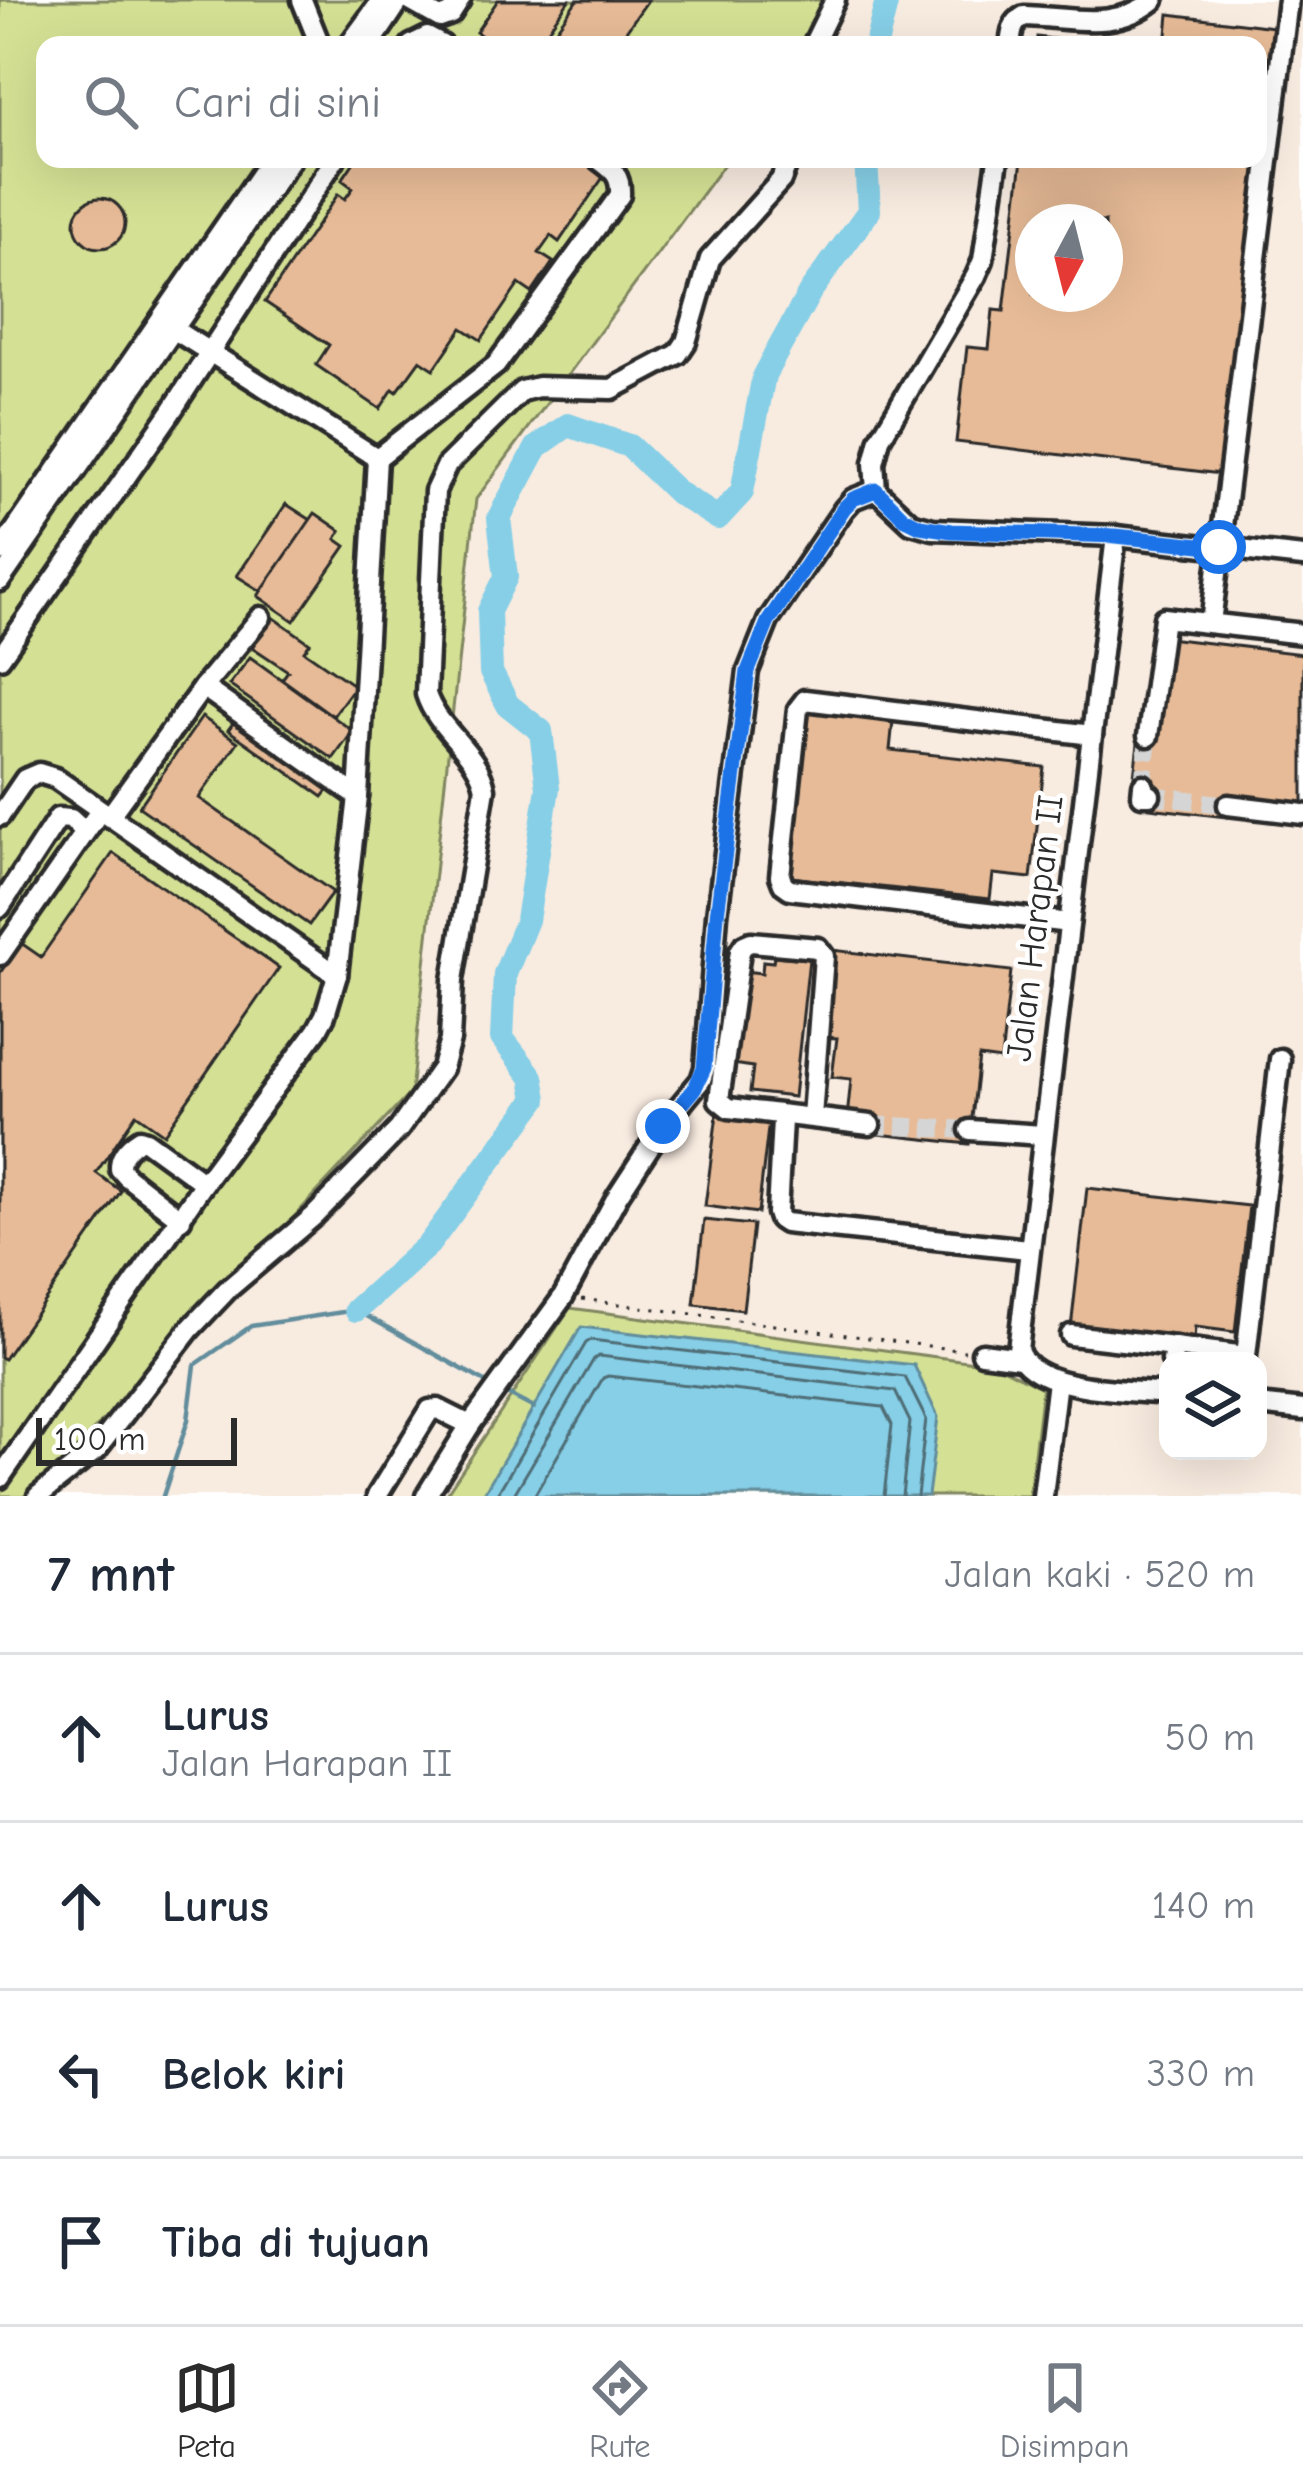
<!DOCTYPE html>
<html lang="id">
<head>
<meta charset="utf-8">
<style>
	:root { --surface:#fff; --page:#f6f6f7; --text:#1f2937; --muted:#747a83; --line:#e0e1e3; --accent:#2b2b2b }
	body { margin:0; font-family:"Comic Neue",sans-serif; background:var(--page); color:var(--text) }
	.controls { position:absolute; right:36px; bottom:36px; display:grid; overflow:hidden; border-radius:24px; box-shadow:0 12px 48px #0002 }
	.controls button { width:108px; height:108px; display:grid; place-items:center; padding:0; border:0; border-bottom:3px solid var(--line); background:var(--surface); color:var(--text); font:60px sans-serif }
	.compass { position:absolute; left:1015px; top:204px; width:108px; height:108px; border-radius:50%; background:var(--surface); box-shadow:0 12px 48px #0002; rotate:187deg }
	.scale { position:absolute; left:36px; bottom:30px; width:201px; box-sizing:border-box; padding-left:12px; border:6px solid #2b2b2b; border-top:0; font-size:33px; line-height:42px; white-space:nowrap; color:#2b2b2b; -webkit-text-stroke:9px #fff; paint-order:stroke }
	.stop { position:absolute; width:36px; height:36px; margin:-27px; border:9px solid #1a73e8; border-radius:50%; background:#fff }
	.stop.end { background:#1a73e8; border-color:#fff; box-shadow:0 3px 12px #0008 }
	.list { margin:0; padding:0; list-style:none }
	h2 { display:flex; justify-content:space-between; align-items:center; height:156px; margin:0; padding:0 48px; font-size:51px }
	h2 small { font-size:39px; font-weight:400; color:var(--muted) }
	.list li { display:grid; grid-template-columns:78px 1fr auto; gap:36px; align-items:center; box-sizing:border-box; height:168px; padding:0 48px; border-top:3px solid var(--line) }
	.list b { display:block; font-size:45px; white-space:nowrap }
	.list p { margin:0; font-size:39px; white-space:nowrap; color:var(--muted) }
	.list em { font-size:39px; font-style:normal; color:var(--muted) }
	.icon { flex:none; width:66px; height:66px; fill:none; stroke:currentColor; stroke-width:2; stroke-linecap:round; stroke-linejoin:round }
	.map { position:relative; flex:none; width:1303px; height:1496px; overflow:hidden }
	.search { position:absolute; background:var(--surface); box-shadow:0 12px 48px #0002; left:36px; right:36px; top:36px; height:132px; display:flex; align-items:center; gap:30px; box-sizing:border-box; padding:0 42px; border-radius:24px; color:var(--muted); font-size:45px }
	.sheet { height:828px; background:var(--surface) }
	nav { display:flex; justify-content:space-around; align-items:center; box-sizing:border-box; height:168px; border-top:3px solid var(--line); background:var(--surface); font-size:33px; color:var(--muted) }
	nav a { display:grid; justify-items:center; gap:6px }
	nav .on { color:var(--accent) }
	.map>svg:first-child { display:block }
	.built { fill:#f8ebe0; fill-rule:evenodd }
	.green { fill:#d4e194; stroke:#808660; stroke-width:3 }
	.water { fill:#86cfe7; stroke:#628d9c; stroke-width:3 }
	.lines { fill:none; stroke-linecap:round; stroke-linejoin:round }
	.shore { stroke:#4f6d76; stroke-width:3 }
	.stream { stroke:#628d9c; stroke-width:4.5 }
	.river { stroke:#86cfe7; stroke-width:24 }
	.building { fill:#e7bb97; stroke:#2b2b2b; stroke-width:3; fill-rule:evenodd }
	.minor-tunnel { stroke:#d5d5d5; stroke-width:18; stroke-dasharray:18 9; stroke-linecap:butt }
	.minor-casing { stroke:#2b2b2b; stroke-width:27 }
	.path { stroke:#2b2b2b; stroke-width:3; stroke-dasharray:3 9; stroke-linecap:butt }
	.minor { stroke:#fff; stroke-width:18 }
	.route { stroke:#1a73e8; stroke-width:15 }
	.labels { text-anchor:middle; dominant-baseline:central; stroke-width:9; stroke-linejoin:round; paint-order:stroke }
	.street-label { font-size:36px; fill:#2b2b2b; stroke:#fff }
</style>
</head>
<body>
<div class="map">
<svg width="1303" height="1496" viewBox="0 0 1303 1496">
	<rect width="100%" height="100%" fill="#fff"/>
	<filter id="ink" filterUnits="userSpaceOnUse"><feTurbulence type="fractalNoise" baseFrequency=".00833" numOctaves="2"/><feDisplacementMap in="SourceGraphic" scale="24" xChannelSelector="R" yChannelSelector="G"/><feConvolveMatrix kernelMatrix="1 2 1 2 8 2 1 2 1" color-interpolation-filters="sRGB"/></filter>
	<g filter="url(#ink)">
		<path class="built" d="M0,0h1303v1496h-1303zM45,45h1213v114h-1213zM1033,222h72v72h-72zM1168,1361h90v90h-90z"/>
		<g class="green">
			<path d="M0,0h846l-33,45h-768v114h683l-252,340 -65,593 -379,404h-32z"/>
			<path d="M570,1308l427,57 45,23 -13,108h-584z"/>
		</g>
		<path class="water" d="M581,1327l333,38 24,52 -10,79h-446z"/>
		<g class="lines">
			<g class="shore">
				<path d="M496,1496l90,-153 5,-3 314,37 21,42 -9,77"/>
				<path d="M513,1496l81,-137 5,-3 296,35 15,31 -8,74"/>
				<path d="M534,1496l69,-118 5,-2 275,31 9,18 -8,71"/>
			</g>
			<g class="stream">
				<path d="M507,1394l27,14"/>
				<path d="M163,1496l25,-76 7,-55 56,-39 105,-16 131,73"/>
			</g>
			<g class="river">
				<path d="M876,45l11,-45"/>
				<path d="M356,1310l73,-66 107,-145 -4,-22 -30,-39 3,-64 22,-54 21,-132 -7,-57 -33,-26 -17,-33 -2,-61 17,-34 -7,-59 38,-71 31,-22 61,21 49,47 40,25 24,-26 22,-117 46,-83 59,-81 -3,-52"/>
			</g>
		</g>
		<g class="building">
			<path d="M498,0h71l-32,45h-42l-19,-13z"/>
			<path d="M577,0h71l-32,45h-71z"/>
			<path d="M1169,14l105,13 -53,447 -265,-32 11,-95 22,2 4,-39 11,1 18,-152h236v-114h-92zM1033,222h72v72h-72z"/>
			<path d="M1037,37l66,8h-67z"/>
			<path d="M356,159h229l21,14 -47,69 -8,-6 -12,17 14,9 -21,31 -13,-9 -38,56 -19,-12 -28,41 -14,-9 -23,32 -4,-3 -13,20 -64,-44 13,-20 -64,-43 73,-108 7,5 8,-11 -11,-8z"/>
			<circle cx="100" cy="223" r="25"/>
			<path d="M286,504l25,16 -50,71 -24,-15z"/>
			<path d="M315,513l26,18 -5,8 10,7 -52,75 -36,-25z"/>
			<path d="M273,617l37,26 -6,8 51,35 -22,30 -51,-37 6,-8 -36,-24z"/>
			<path d="M1167,638l136,16v151l-74,-9 -2,21 -78,-9 2,-22 -18,-2 6,-49 17,2z"/>
			<path d="M250,657l103,74 -20,28 -104,-74z"/>
			<path d="M807,711l86,10 -3,29 154,17 -13,111 -38,-4 -3,25 -201,-22z"/>
			<path d="M202,717l36,25 -39,56 134,94 -24,33 -170,-118z"/>
			<path d="M236,719l95,68 -8,10 -95,-67z"/>
			<path d="M113,853l166,115 -115,166 -28,-20 -40,59 25,18 -117,168 -4,-2v-384l21,-30 20,14z"/>
			<path d="M832,950l179,21 -10,89 -22,-3 -10,87 -100,-11 -22,-15 4,-39 -19,-2 5,-39 -15,-1z"/>
			<path d="M774,956l35,3 -15,138 -44,-5 3,-25 -20,-3 10,-93 19,2 1,-12 10,1z"/>
			<path d="M717,1114l52,6 -11,93 -53,-7z"/>
			<path d="M1087,1188l162,18 -14,126 -40,-5 -1,14 -123,-13z"/>
			<path d="M704,1220l49,5 -10,85 -49,-6z"/>
		</g>
		<g class="lines">
			<g class="minor-tunnel">
				<path d="M1143,785l5,-49"/>
				<path d="M1150,795l78,10"/>
				<path d="M870,1125l100,5"/>
			</g>
			<g class="minor-casing">
				<g id="minor">
					<path d="M302,0l18,45"/>
					<path d="M408,0l32,18 11,-4 9,-14"/>
					<path d="M349,45l33,-45"/>
					<path d="M370,45l30,-45"/>
					<path d="M411,45l16,-8 15,8"/>
					<path d="M813,45l22,-45"/>
					<path d="M1010,45c2,-14 2,-22 14,-29 48,1 90,16 130,-16"/>
					<path d="M377,458l119,-93 124,-170c1,-20 -7,-25 -22,-36"/>
					<path d="M876,490l-2,-27 6,-24 96,-163 7,-16 15,-101"/>
					<path d="M1116,536l-98,814c14,42 112,40 150,44"/>
					<path d="M0,552l271,-393"/>
					<path d="M0,581l291,-422"/>
					<path d="M1211,623l77,-623"/>
					<path d="M0,658l171,-246 164,-253"/>
					<path d="M203,687l58,-70"/>
					<path d="M1148,736l16,-118 139,16"/>
					<path d="M1143,785l-1,10h8"/>
					<path d="M1228,805l75,9"/>
					<path d="M0,816l25,-37 14,-6 16,5 282,197"/>
					<path d="M109,817l94,-130 155,110"/>
					<path d="M0,907l58,-89 13,1 14,13"/>
					<path d="M1069,923l-279,-34 -7,-5 -3,-8 18,-167 7,-9 287,35"/>
					<path d="M0,955l100,-144"/>
					<path d="M785,1116l-3,4 -5,93 2,6 6,4 243,26"/>
					<path d="M812,1117l12,-161 -6,-8 -67,-6 -7,3 -4,6 -21,149 10,8 141,17"/>
					<path d="M970,1130l72,5"/>
					<path d="M181,1219l-54,-42 -7,-8c-1,-13 9,-23 20,-30l6,2 58,42"/>
					<path d="M1071,1335l103,12"/>
					<path d="M982,1353l38,5"/>
					<path d="M1172,1361l2,-14 72,9 34,-297"/>
					<path d="M1258,1405l45,5"/>
					<path d="M0,1478l204,-295 113,-153 8,-15 12,-40 21,-178 19,-339 -204,-129"/>
					<path d="M38,1496l58,-46 94,-121 37,-39 87,-74 85,-87 43,-61 8,-28 3,-60 32,-191c-6,-37 -48,-59 -59,-95l9,-203 12,-26 75,-74 16,-4 74,2 66,-35 8,-12 24,-83 71,-79 8,-21"/>
					<path d="M377,1496l53,-86 8,-1 32,16"/>
					<path d="M426,1496l44,-71 93,-128 55,-102 45,-69 38,-46 4,-12 12,-153 31,-244 20,-50 76,-112 9,-10 23,-9 35,33 22,6 183,7 187,21"/>
					<path d="M1043,1496l14,-115"/>
				</g>
			</g>
			<path class="path" d="M582,1299l383,52"/>
			<use href="#minor" class="minor"/>
		</g>
	</g>
	<g class="lines" filter="url(#ink)">
		<path class="route" d="M663,1126l31,-36 10,-22 13,-153 31,-244 20,-49 76,-114 9,-9 23,-9 28,28 16,8 32,5 164,5 103,11"/>
	</g>
	<g class="labels">
		<g class="street-label">
			<text transform="translate(1035 928) rotate(-83)">Jalan Harapan II</text>
		</g>
	</g>
</svg>
<div class="controls">
<button><svg class="icon" aria-label="layers" viewBox="0 0 24 24"><path d="M12 4l9 5-9 5-9-5zM3 14l9 5 9-5"/></svg></button>
</div>
<svg class="compass" viewBox="-18 -18 36 36"><path d="M0-13l5 13h-10z" fill="#e53935"/><path d="M0 13l5-13h-10z" fill="#747a83"/></svg>
<div class="scale">100 m</div>
<div class="stop" style="left:1219px;top:547px"></div>
<div class="stop end" style="left:663px;top:1126px"></div>
<div class="search"><svg class="icon" aria-label="search" viewBox="0 0 24 24"><circle cx="10" cy="10" r="6"/><path d="M15 15l6 6"/></svg>Cari di sini</div>
</div>
<section class="sheet">
<h2>7 mnt<small>Jalan kaki · 520 m</small></h2>
<ul class="list">
<li><svg class="icon" aria-label="ahead" viewBox="0 0 24 24"><path d="M12 20V5M6 11l6-6 6 6"/></svg><div><b>Lurus</b><p>Jalan Harapan II</p></div><em>50 m</em></li>
<li><svg class="icon" aria-label="ahead" viewBox="0 0 24 24"><path d="M12 20V5M6 11l6-6 6 6"/></svg><div><b>Lurus</b></div><em>140 m</em></li>
<li><svg class="icon" aria-label="left" viewBox="0 0 24 24"><path d="M17 20v-9H6M10 6l-5 5 5 5"/></svg><div><b>Belok kiri</b></div><em>330 m</em></li>
<li><svg class="icon" aria-label="arrive" viewBox="0 0 24 24"><path d="M6 21V4h12l-3 4 3 4H6"/></svg><div><b>Tiba di tujuan</b></div></li>
</ul>
</section>
<nav>
<a class="on"><svg class="icon" aria-label="map" viewBox="0 0 24 24"><path d="M3 6l6-2 6 2 6-2v14l-6 2-6-2-6 2zM9 4v14M15 6v14"/></svg>Peta</a>
<a><svg class="icon" aria-label="directions" viewBox="0 0 24 24"><path d="M12 3l9 9-9 9-9-9zM9 14v-3h6M13 9l2 2-2 2"/></svg>Rute</a>
<a><svg class="icon" aria-label="saved" viewBox="0 0 24 24"><path d="M7 4h10v16l-5-4-5 4z"/></svg>Disimpan</a>
</nav>
</body>
</html>
